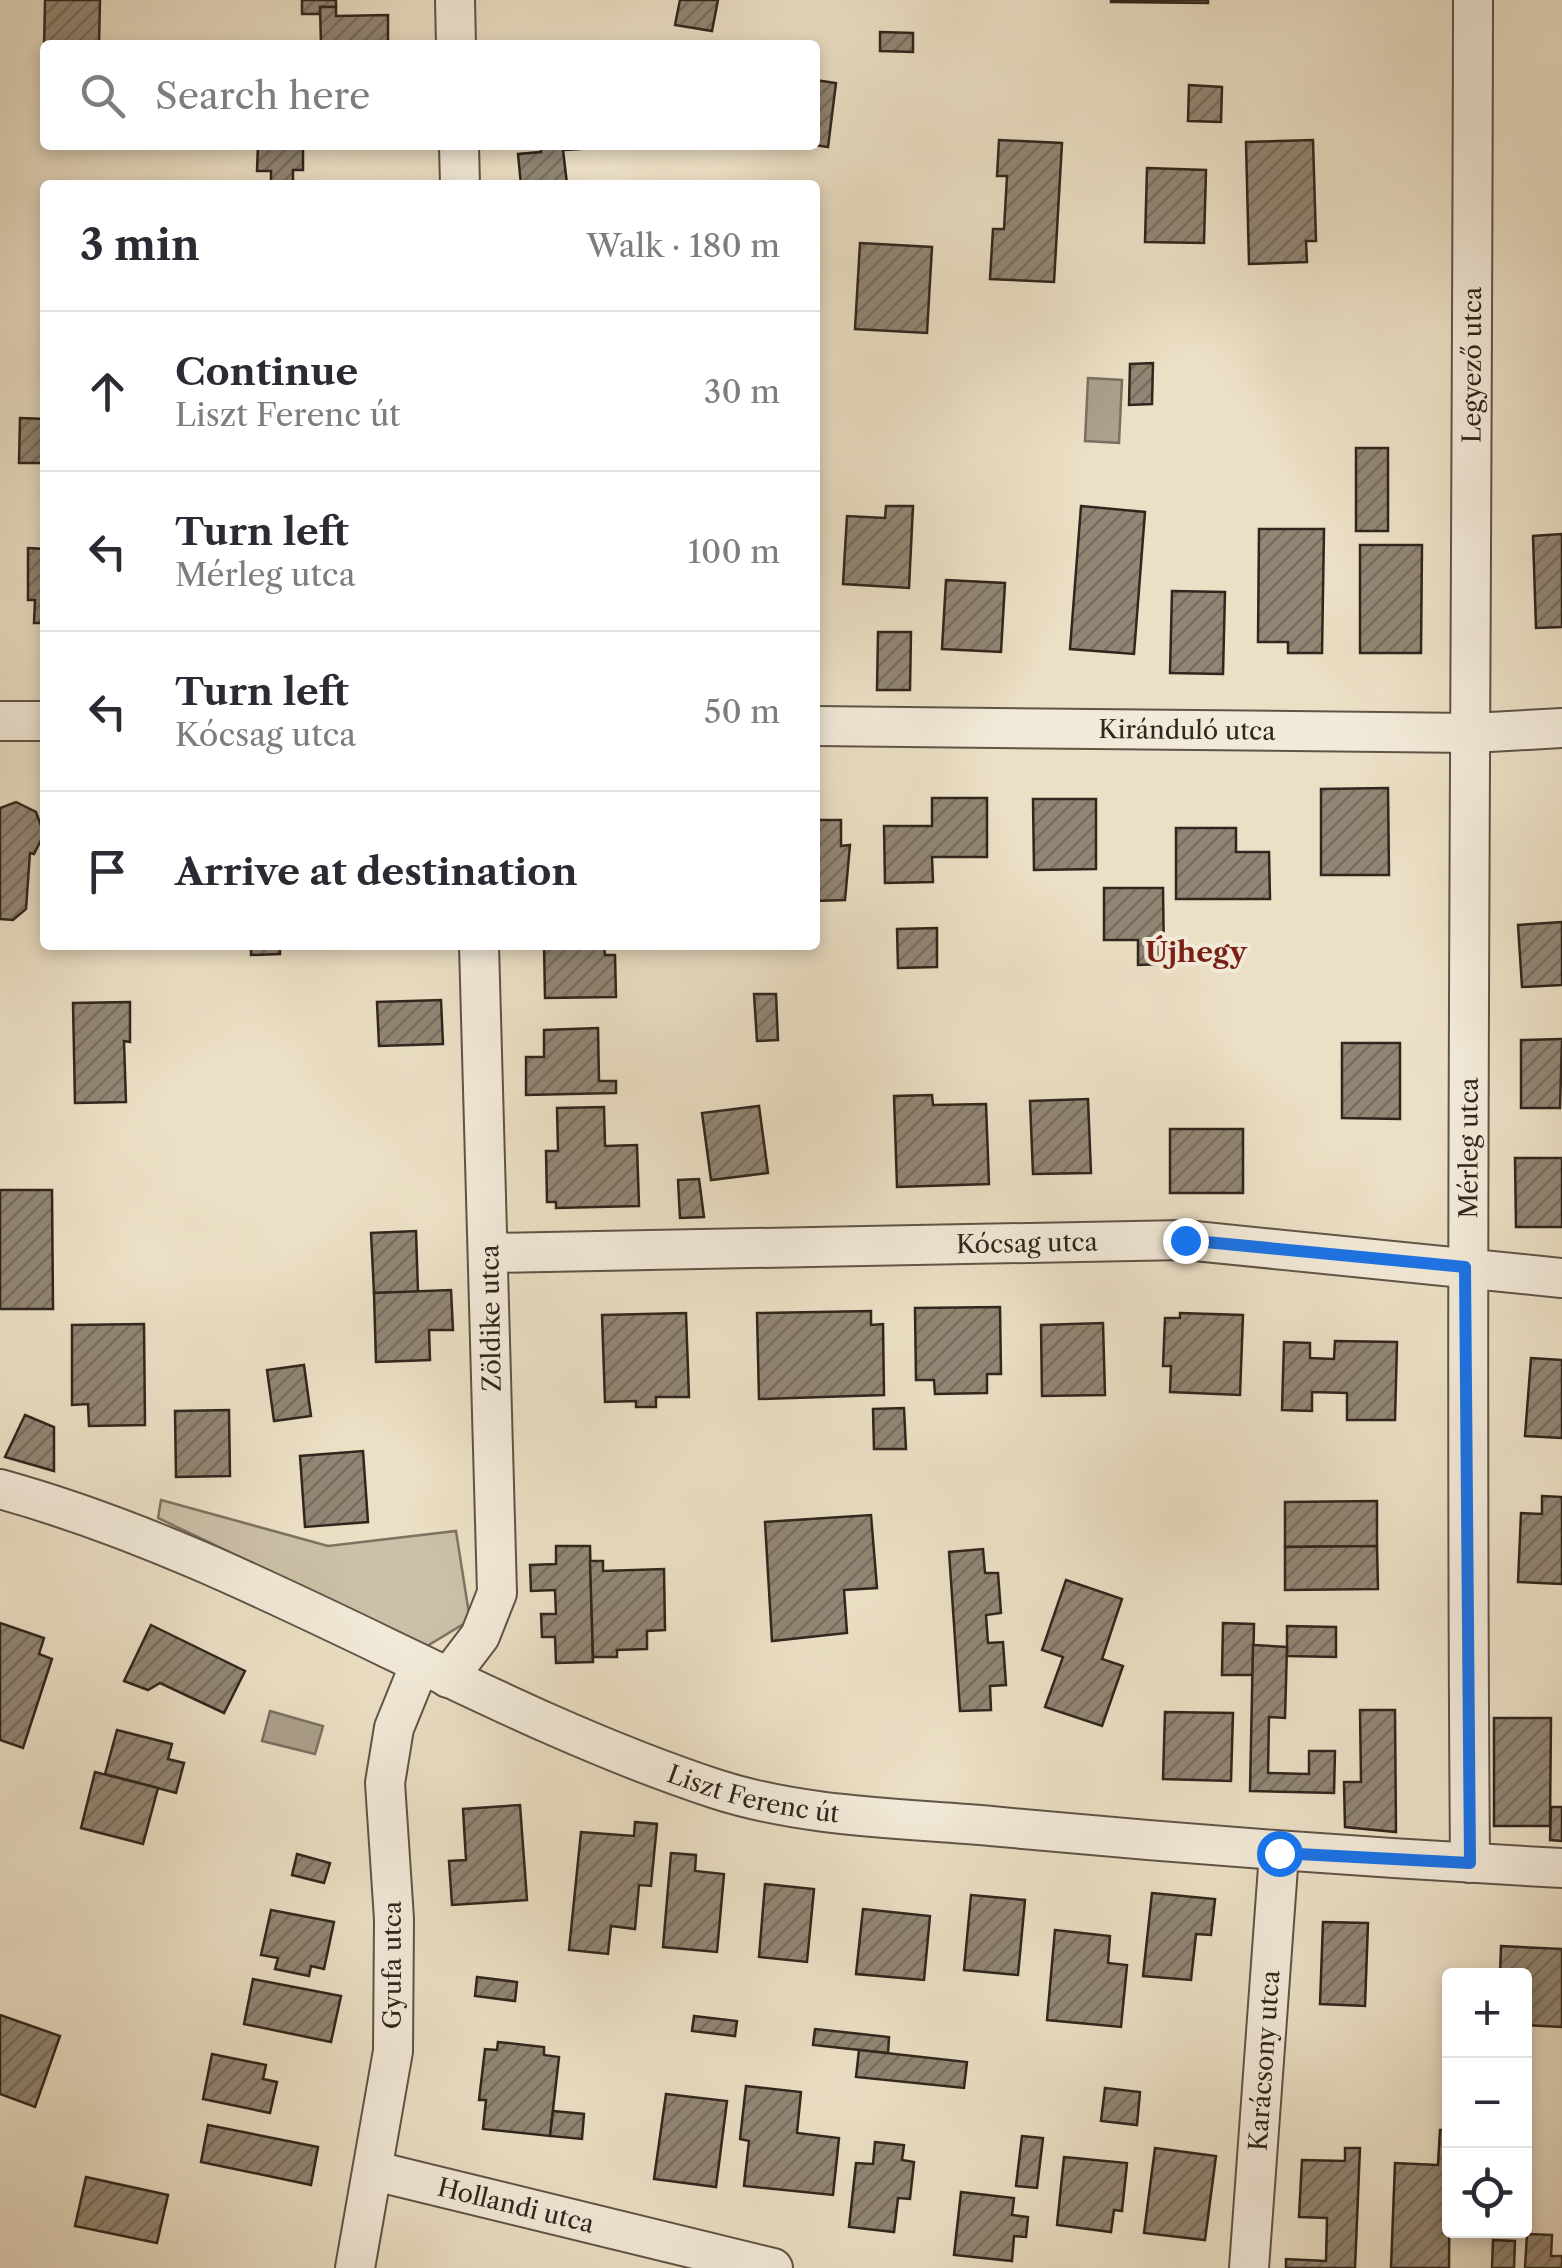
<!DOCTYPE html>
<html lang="en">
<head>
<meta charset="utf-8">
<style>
	:root { --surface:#fff; --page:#f2f2f3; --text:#2b2b33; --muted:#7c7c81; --line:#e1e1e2 }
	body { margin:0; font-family:"Libre Caslon Text",serif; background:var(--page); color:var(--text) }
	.controls { position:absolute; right:30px; bottom:30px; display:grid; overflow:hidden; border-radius:10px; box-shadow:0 5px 15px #0003 }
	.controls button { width:90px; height:90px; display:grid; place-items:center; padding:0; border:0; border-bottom:2px solid var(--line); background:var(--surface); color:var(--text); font:50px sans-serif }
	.stop { position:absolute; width:30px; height:30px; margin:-22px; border:8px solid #1a73e8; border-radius:50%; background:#fff }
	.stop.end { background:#1a73e8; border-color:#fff; box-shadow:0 2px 10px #0008 }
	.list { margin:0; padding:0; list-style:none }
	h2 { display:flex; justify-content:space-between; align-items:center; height:130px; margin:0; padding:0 40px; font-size:42px }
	h2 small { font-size:32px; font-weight:400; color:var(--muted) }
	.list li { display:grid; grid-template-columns:65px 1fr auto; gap:30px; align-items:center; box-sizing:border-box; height:160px; padding:0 40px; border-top:2px solid var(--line) }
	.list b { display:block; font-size:38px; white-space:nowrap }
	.list p { margin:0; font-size:32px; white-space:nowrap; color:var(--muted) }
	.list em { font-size:32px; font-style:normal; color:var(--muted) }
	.icon { flex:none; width:55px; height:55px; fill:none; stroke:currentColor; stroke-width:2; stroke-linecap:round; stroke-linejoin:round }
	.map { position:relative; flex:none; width:1562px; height:2268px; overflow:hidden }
	.search { position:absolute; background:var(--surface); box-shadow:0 5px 15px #0003; left:40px; top:40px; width:780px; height:110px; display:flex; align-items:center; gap:25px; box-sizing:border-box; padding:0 35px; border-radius:10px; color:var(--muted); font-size:38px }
	.panel { position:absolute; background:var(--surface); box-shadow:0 5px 15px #0003; left:40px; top:180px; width:780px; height:770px; border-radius:10px }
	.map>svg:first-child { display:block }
	.grass { fill:#cbc0a8; stroke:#7e7362; stroke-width:2.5 }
	.water { fill:#aba08c; stroke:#7a6f60; stroke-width:2.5 }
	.building { fill:url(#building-hatch); stroke:#30261d; stroke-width:2.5 }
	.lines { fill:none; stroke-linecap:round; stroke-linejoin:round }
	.street-casing { stroke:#5f5447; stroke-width:42 }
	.street { stroke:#f2ead9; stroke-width:38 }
	.route { stroke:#1a73e8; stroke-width:12 }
	.labels { text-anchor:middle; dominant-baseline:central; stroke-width:8; stroke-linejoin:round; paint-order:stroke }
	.street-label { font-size:25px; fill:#30261d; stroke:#f2ead9 }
	.neighbourhood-label { font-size:28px; font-weight:bold; fill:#7a1f14; stroke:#f2ead9 }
</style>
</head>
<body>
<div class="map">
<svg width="1562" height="2268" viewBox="0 0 1562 2268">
	<defs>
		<pattern id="building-hatch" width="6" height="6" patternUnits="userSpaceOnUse" patternTransform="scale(2.5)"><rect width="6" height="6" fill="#918674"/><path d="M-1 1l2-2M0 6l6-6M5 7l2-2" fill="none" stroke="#776d5f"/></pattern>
	</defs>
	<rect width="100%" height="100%" fill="#ebdfc5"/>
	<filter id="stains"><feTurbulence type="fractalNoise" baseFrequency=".002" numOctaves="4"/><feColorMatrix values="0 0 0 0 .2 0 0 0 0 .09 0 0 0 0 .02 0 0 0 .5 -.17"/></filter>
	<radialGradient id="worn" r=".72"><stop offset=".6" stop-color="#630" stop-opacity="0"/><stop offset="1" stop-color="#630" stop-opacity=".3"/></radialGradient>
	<path class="grass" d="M161,1500l167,46 128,-15 14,89 -43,26 -269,-128z"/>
	<g class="water">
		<path d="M1088,378l34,2 -3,63 -34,-2z"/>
		<path d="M270,1711l53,15 -8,28 -53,-13z"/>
	</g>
	<g class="building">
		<path d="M45,0h55l-1,45h-54v54h-2z"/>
		<path d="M302,0h34v7h-16l1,7h-19z"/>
		<path d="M680,0h38l-6,31 -37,-6z"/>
		<path d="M1111,0h97v3l-97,-1z"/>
		<path d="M320,7h16v9l52,-1v30h-67z"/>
		<path d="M880,32l33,1v19l-33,-1z"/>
		<path d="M815,80l21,3 -8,64 -14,-2z"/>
		<path d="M1189,85l33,2 -1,35 -33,-1z"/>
		<path d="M999,140l63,3 -8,139 -64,-3 3,-50h11l3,-53h-10z"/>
		<path d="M1313,140l3,101h-10l1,21 -58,2 -3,-122z"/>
		<path d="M258,145h45v25h-10v15h-22v-14h-14z"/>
		<path d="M540,145h40v4l-17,1 4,34 -46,1 -3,-31 23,-2z"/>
		<path d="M1147,168l59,2 -2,73 -59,-1z"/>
		<path d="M860,243l72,4 -5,86 -72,-4z"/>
		<path d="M1153,363l-1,41 -23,1 1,-41z"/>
		<path d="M20,418l25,1v44h-26z"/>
		<rect x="1356" y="448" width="32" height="83"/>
		<path d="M886,506h27l-4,82 -66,-4 4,-68 38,2z"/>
		<path d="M1081,506l64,6 -11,142 -64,-5z"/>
		<path d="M1259,529h65l-2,124h-34v-11h-30z"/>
		<path d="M1562,534v93l-26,1 -3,-92z"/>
		<path d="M1360,545h62l-1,108h-61z"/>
		<path d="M28,548l17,1v74h-11l1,-23h-7z"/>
		<path d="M946,580l59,3 -4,69 -59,-3z"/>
		<path d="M1172,591l53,1 -2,82 -53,-1z"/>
		<path d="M878,632h33l-1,58h-33z"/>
		<path d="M1388,788l1,87h-68v-86z"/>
		<path d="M932,798h55v59h-55l1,25 -48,1 -1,-57h48z"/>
		<path d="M1033,799h63v70l-62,1z"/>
		<path d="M16,802l20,10 8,22 -10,20 -4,-1 -4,56 -13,11 -13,-1v-111z"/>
		<path d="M815,820h26v26l9,-1 -5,55 -30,1z"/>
		<path d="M1176,828h60v24h33l1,47h-94z"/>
		<path d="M1104,888h59l1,76 -26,1v-25h-34z"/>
		<path d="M1562,922v63l-40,2 -4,-62z"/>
		<path d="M937,928v39l-39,1 -1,-39z"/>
		<path d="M251,945h29v9l-29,1z"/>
		<path d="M544,945h60l1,10h10l1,42 -71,1z"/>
		<path d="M754,994h22l2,46 -21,1z"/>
		<path d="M441,1000l2,44 -64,2 -2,-44z"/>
		<path d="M130,1002v40l-6,-1 2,61 -51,1 -2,-100z"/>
		<path d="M598,1028l1,53h17v12l-90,2v-38h18v-27z"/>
		<path d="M1562,1039l-2,69h-39v-68z"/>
		<path d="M1342,1043h58v76l-58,-1z"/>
		<path d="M932,1095l1,10 53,-1 3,80 -92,3 -3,-91z"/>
		<path d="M1088,1099l3,74 -58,1 -3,-73z"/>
		<path d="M759,1106l9,67 -57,7 -9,-67z"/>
		<path d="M604,1107l1,39 32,-1 2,61 -83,2v-6h-9l-1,-51h12l-1,-43z"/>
		<rect x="1170" y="1129" width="73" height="64"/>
		<path d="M1515,1158h47v69h-46z"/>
		<path d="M699,1179l5,38 -24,1 -2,-38z"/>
		<path d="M0,1190h52l1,119h-53z"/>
		<path d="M416,1231l2,61 -44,1 -3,-60z"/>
		<path d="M451,1290l2,40h-24l1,30 -54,2 -2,-69z"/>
		<path d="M1000,1307l1,67h-14v19l-52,1 -1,-14h-18l-1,-72z"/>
		<path d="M871,1311v14l12,-1 1,71 -125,4 -2,-86z"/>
		<path d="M686,1313l3,84h-33v10h-20v-6l-31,1 -3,-87z"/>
		<path d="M1180,1313l63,2 -3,80 -70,-3 1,-26h-8l2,-48h15z"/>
		<path d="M1103,1323l2,72 -63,1 -1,-71z"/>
		<path d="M144,1324l1,101 -56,1 -1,-22 -16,1v-80z"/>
		<path d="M1335,1341l62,1 -2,78h-48v-27l-35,-1v19l-30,-1 2,-68 26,1v15l24,1z"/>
		<path d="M1531,1358l31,2v78l-37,-2z"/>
		<path d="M304,1365l7,51 -37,5 -7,-51z"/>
		<path d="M904,1408l2,41h-32l-1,-40z"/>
		<path d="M229,1410l1,66 -54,1 -1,-66z"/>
		<path d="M25,1415l29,12v44l-49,-14z"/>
		<path d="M363,1451l5,71 -63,5 -5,-71z"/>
		<path d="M1542,1496l20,1v87l-44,-2 3,-69 21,1z"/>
		<path d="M1377,1501v45l-92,1v-45z"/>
		<path d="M871,1515l6,73 -33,2 3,43 -75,8 -7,-119z"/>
		<path d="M556,1546h34l3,116 -37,1 -1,-26h-13l-1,-23h15l-1,-24 -24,1 -1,-26 26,-1z"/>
		<path d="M1377,1546l1,43 -93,1v-43z"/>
		<path d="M983,1549l2,24h13l3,40 -15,2 2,28 15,-1 3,43 -16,1 1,24 -31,1 -11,-159z"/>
		<path d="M590,1561h13v10l61,-2 1,61 -18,1v18l-30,1v7h-24z"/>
		<path d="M1066,1580l56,19 -20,60 21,7 -21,60 -57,-19 18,-50 -21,-7z"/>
		<path d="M0,1623l44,15 -5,16 13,5 -29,89 -23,-8z"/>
		<path d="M1223,1623l31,1 -1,51h-31z"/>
		<path d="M151,1625l94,46 -21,42 -64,-30 -12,7 -24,-9z"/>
		<path d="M1287,1626l49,1v30l-49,-1z"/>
		<path d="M1253,1645l34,2 -2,71 -16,-1 -1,56 41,1v-23h26l-1,42 -84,-2z"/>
		<path d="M1360,1710h35l1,122 -51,-5 -1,-45h17z"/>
		<path d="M1165,1712l68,1 -2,68 -68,-2z"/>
		<path d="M1494,1718h57l-1,108h-56z"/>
		<path d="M117,1730l55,14 -4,15 16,4 -8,30 -71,-19z"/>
		<path d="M95,1772l63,16 -15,56 -62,-16z"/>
		<path d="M520,1805l7,95 -75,5 -3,-44 17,-1 -3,-51z"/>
		<path d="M1551,1807h11v34l-12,-1z"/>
		<path d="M635,1822l22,2 -6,62 -12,-1 -4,44 -24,-3 -3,28 -39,-4 12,-118 53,4z"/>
		<path d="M671,1853l25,2 -1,16 29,3 -7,78 -54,-5z"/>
		<path d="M297,1854l33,9 -6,20 -32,-8z"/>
		<path d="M765,1884l49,5 -7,73 -48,-5z"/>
		<path d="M1152,1893l63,6 -4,36 -15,-1 -5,46 -48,-4z"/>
		<path d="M971,1895l54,5 -7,75 -54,-5z"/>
		<path d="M863,1909l67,7 -6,64 -68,-6z"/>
		<path d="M271,1910l63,12 -10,47 -13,-3 -2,10 -34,-7 3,-11 -17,-3z"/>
		<path d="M1323,1922l45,1 -3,83 -45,-2z"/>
		<path d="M1055,1930l55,6 -2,27 19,2 -6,62 -74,-7z"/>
		<path d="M1501,1946l61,3v78l-38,-2v-49h-24z"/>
		<path d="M477,1977l40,5 -2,19 -40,-5z"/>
		<path d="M253,1979l88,17 -10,46 -87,-18z"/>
		<path d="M0,2015l60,21 -25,71 -35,-13z"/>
		<path d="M694,2016l43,5 -2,15 -43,-5z"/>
		<path d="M815,2029l74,8 -1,16 -75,-8z"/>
		<path d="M498,2042l46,5v8l15,2 -9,79 -67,-7 3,-29h-7l6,-51 12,1z"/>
		<path d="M859,2050l108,12 -3,26 -108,-11z"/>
		<path d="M212,2054l54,11 -3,14 14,3 -7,31 -67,-14z"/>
		<path d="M746,2086l55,6 -4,41 42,5 -6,57 -89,-9 5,-45 -9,-2z"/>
		<path d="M1105,2088l35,4 -3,33 -36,-4z"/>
		<path d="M666,2094l61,7 -11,86 -62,-8z"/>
		<path d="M553,2111l31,3 -2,25 -32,-3z"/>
		<path d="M208,2125l110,22 -7,38 -110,-23z"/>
		<path d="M1440,2130h10l-1,138h-58l4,-105 43,2z"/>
		<path d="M1022,2136l21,2 -6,50 -21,-2z"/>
		<path d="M875,2142l29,3 -2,15 12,2 -4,37 -12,-1 -4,34 -45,-5 7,-64 17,1z"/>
		<path d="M1155,2148l61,8 -11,84 -61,-7z"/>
		<path d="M1345,2148h15l-5,120h-69v-9l40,2 1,-43 -28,-1 3,-57 43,1z"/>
		<path d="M1064,2157l63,6 -5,48 -8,-1 -3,22 -54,-7z"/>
		<path d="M86,2177l82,18 -11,48 -82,-17z"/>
		<path d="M961,2192l53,6 -2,17 16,2 -2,20 -12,-1 -2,25 -58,-6z"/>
		<path d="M1527,2234l25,1 -1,21h11v12h-37z"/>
		<path d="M1493,2240l22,1 -1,27h-22z"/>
	</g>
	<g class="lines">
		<g class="street-casing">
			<g id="street">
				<path d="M455,0l1,45"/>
				<path d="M459,145l1,40"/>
				<path d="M0,721h45"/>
				<path id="s1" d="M815,726l657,7 90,-5"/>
				<path id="s2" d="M489,1253l696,-13 377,38"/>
				<path id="s3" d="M0,1489c250,69 470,219 716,300 86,28 185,29 275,37 190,18 380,32 571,42"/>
				<path d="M448,1678l32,-42 17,-43 -18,-648"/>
				<path id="s4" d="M1470,1863c-5,-621 2,-1242 3,-1863"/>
				<path id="s5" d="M375,2171l398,97"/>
				<path d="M355,2268l38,-217 1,-132 -9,-136 9,-55 26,-64"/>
				<path id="s6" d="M1249,2268l30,-415"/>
			</g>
		</g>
		<use href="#street" class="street"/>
	</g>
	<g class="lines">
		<path class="route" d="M1185,1240l280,27 5,596 -191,-10"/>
	</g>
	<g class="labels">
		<g class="street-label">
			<text stroke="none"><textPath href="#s4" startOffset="1498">Legyező utca</textPath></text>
			<text stroke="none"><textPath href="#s1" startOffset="372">Kiránduló utca</textPath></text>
			<text stroke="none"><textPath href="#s4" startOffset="715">Mérleg utca</textPath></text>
			<text stroke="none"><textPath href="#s2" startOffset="538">Kócsag utca</textPath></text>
			<text transform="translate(491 1318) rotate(-91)">Zöldike utca</text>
			<text stroke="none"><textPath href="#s3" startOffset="815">Liszt Ferenc út</textPath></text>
			<text transform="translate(392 1965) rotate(-90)">Gyufa utca</text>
			<text stroke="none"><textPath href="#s6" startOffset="208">Karácsony utca</textPath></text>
			<text stroke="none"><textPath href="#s5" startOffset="145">Hollandi utca</textPath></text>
		</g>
		<g class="neighbourhood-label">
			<text x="1196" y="952">Újhegy</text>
		</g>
	</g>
	<rect width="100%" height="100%" filter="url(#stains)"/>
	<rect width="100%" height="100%" fill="url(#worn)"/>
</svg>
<div class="controls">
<button>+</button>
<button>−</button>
<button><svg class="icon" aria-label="locate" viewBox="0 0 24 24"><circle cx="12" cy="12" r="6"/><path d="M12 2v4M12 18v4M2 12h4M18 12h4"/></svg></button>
</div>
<div class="stop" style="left:1279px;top:1853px"></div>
<div class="stop end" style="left:1185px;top:1240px"></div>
<div class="search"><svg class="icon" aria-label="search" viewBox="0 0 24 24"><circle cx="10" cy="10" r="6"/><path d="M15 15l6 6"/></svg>Search here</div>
<section class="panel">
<h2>3 min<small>Walk · 180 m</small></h2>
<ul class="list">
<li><svg class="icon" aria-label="ahead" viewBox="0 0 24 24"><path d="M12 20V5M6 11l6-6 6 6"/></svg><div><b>Continue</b><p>Liszt Ferenc út</p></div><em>30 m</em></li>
<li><svg class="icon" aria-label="left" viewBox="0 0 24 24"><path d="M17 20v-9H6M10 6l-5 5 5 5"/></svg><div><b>Turn left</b><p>Mérleg utca</p></div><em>100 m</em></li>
<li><svg class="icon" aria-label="left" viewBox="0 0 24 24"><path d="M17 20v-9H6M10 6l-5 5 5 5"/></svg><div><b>Turn left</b><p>Kócsag utca</p></div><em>50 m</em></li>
<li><svg class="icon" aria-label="arrive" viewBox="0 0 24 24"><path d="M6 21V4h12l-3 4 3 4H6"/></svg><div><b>Arrive at destination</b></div></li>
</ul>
</section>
</div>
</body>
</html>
